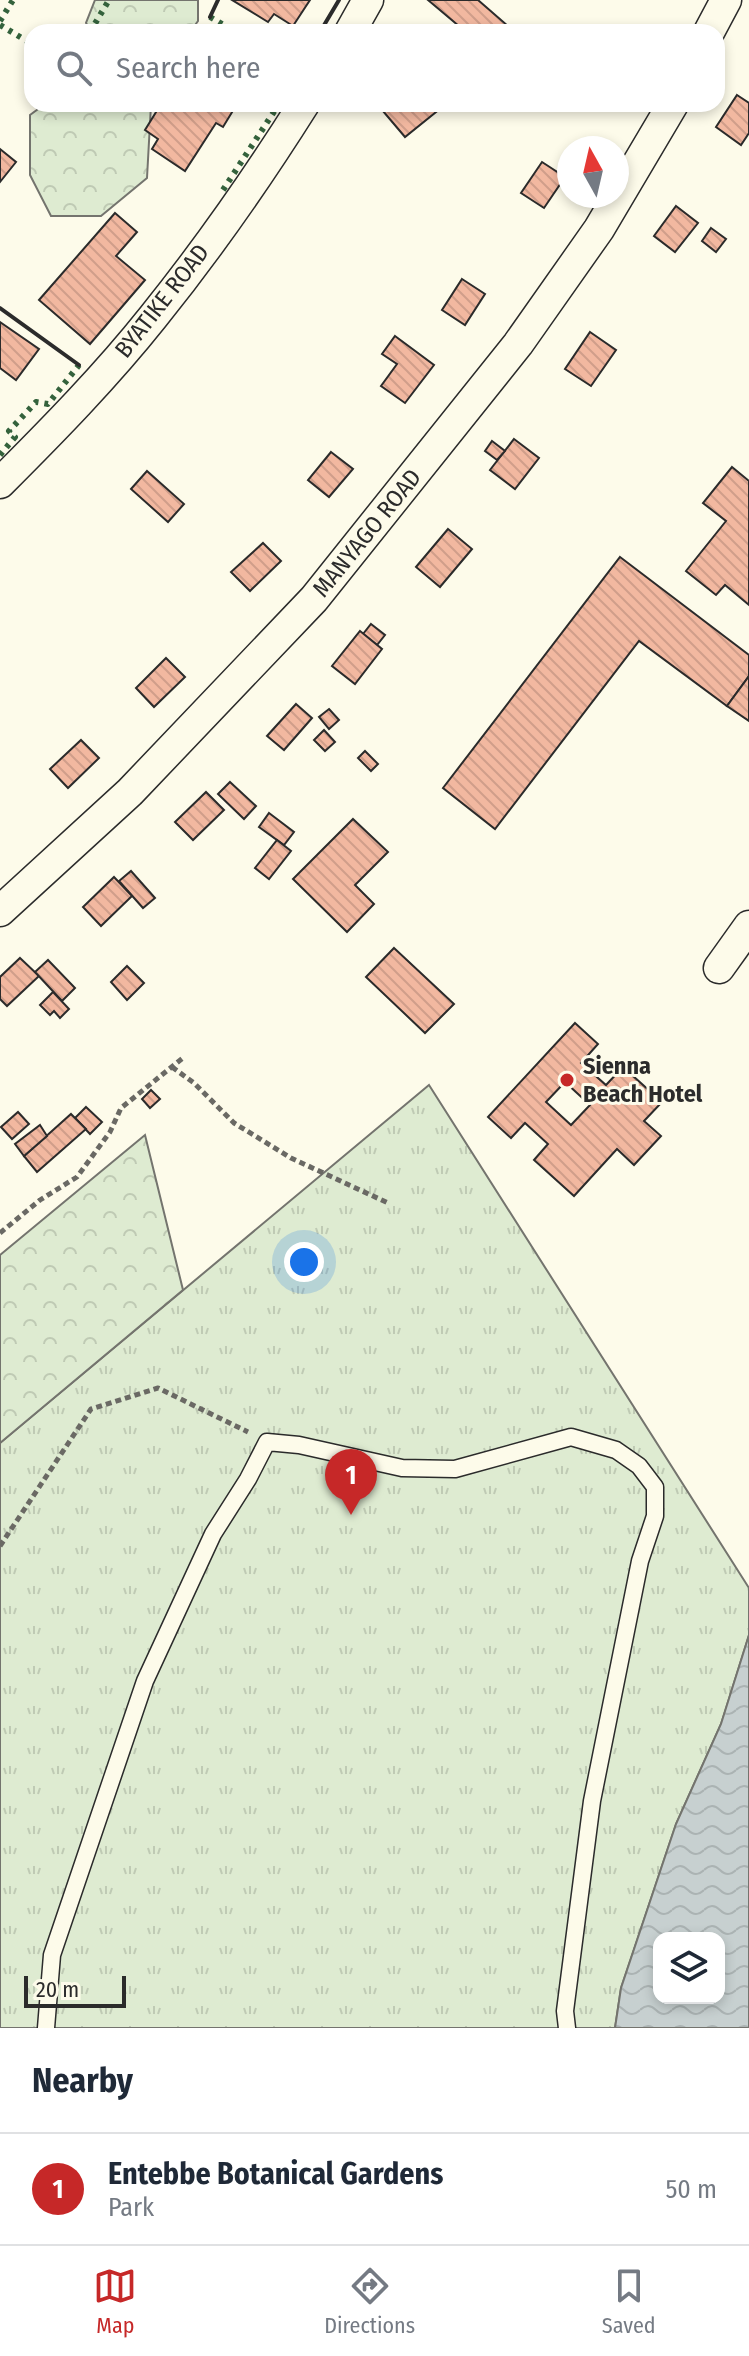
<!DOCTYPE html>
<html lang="en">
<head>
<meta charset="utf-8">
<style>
	:root { --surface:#fff; --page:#f2f2f3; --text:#1f2937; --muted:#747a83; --line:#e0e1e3; --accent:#c62828 }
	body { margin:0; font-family:"Fira Sans Condensed",sans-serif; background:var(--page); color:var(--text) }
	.controls { position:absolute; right:24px; bottom:24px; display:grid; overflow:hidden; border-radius:16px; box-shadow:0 4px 12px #0003 }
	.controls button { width:72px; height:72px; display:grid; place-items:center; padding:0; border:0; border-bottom:2px solid var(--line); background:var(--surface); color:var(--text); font:40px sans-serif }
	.compass { position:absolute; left:557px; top:136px; width:72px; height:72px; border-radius:50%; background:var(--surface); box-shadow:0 4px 12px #0003; rotate:352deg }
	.scale { position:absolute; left:24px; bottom:20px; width:102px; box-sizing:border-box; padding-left:8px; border:4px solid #2b2b2b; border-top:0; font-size:22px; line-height:28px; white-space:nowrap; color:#2b2b2b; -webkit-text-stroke:6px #fdfbea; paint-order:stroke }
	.you { position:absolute; left:304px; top:1262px; width:28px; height:28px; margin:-20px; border:6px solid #fff; border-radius:50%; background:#1a73e8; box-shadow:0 0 0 12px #1a73e833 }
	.badge { display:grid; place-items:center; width:52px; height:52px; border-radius:50%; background:var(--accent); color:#fff; font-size:26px; font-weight:700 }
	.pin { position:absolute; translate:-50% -66px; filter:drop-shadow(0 2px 4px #0008) }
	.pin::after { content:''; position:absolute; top:42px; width:28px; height:24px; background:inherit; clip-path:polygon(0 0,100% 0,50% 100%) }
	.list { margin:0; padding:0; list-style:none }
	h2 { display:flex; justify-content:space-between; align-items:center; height:104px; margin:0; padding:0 32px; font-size:34px }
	h2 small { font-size:26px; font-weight:400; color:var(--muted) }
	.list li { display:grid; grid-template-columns:52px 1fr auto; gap:24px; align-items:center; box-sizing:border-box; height:112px; padding:0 32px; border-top:2px solid var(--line) }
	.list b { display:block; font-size:30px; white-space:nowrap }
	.list p { margin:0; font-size:26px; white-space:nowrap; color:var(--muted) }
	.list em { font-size:26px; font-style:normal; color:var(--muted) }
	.icon { flex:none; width:44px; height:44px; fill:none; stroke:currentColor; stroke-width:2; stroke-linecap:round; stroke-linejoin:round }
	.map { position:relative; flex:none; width:749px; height:2028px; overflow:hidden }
	.search { position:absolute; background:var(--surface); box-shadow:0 4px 12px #0003; left:24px; right:24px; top:24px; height:88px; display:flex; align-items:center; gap:20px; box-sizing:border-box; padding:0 28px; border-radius:24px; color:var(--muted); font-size:30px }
	.sheet { height:216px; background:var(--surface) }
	nav { display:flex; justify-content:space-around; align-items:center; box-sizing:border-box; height:112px; border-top:2px solid var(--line); background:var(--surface); font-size:22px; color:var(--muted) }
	nav a { display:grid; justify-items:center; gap:4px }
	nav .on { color:var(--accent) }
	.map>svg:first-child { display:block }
	.grass { fill:url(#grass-tufts); stroke:#74746e; stroke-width:2 }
	.forest { fill:url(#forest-crowns); stroke:#74746e; stroke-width:2 }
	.water { fill:url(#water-waves); stroke:#74746e; stroke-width:2; fill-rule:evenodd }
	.building { fill:url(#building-back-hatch); stroke:#2b2b2b; stroke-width:2; fill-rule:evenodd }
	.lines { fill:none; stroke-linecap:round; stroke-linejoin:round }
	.service-casing { stroke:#2b2b2b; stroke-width:19 }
	.minor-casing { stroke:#2b2b2b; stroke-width:33 }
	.path { stroke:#6a6964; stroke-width:5; stroke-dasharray:6 4; stroke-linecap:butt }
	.service { stroke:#fdfbea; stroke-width:16 }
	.minor { stroke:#fdfbea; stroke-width:30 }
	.hedge { stroke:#34623c; stroke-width:6; stroke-dasharray:4 6; stroke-linecap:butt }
	.wall { stroke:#2b2b2b; stroke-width:4 }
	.poi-dot { fill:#c62828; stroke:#fdfbea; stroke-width:3 }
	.labels { text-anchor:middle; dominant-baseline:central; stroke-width:6; stroke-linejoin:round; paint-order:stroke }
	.street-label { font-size:24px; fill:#2b2b2b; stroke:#fdfbea }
	.poi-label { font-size:24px; font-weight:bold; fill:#2b2b2b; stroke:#fdfbea; text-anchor:start }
</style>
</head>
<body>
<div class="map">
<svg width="749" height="2028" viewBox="0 0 749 2028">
	<defs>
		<pattern id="grass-tufts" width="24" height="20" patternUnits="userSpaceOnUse" patternTransform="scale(2)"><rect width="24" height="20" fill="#deebd1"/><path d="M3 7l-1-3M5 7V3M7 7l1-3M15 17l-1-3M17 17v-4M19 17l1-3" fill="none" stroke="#bfcab4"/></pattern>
		<pattern id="forest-crowns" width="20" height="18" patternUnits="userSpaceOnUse" patternTransform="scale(2)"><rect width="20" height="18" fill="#deebd1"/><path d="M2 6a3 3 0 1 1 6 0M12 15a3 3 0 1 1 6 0" fill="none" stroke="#bfcab4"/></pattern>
		<pattern id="water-waves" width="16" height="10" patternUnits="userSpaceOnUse" patternTransform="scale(2)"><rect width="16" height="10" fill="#c7d0d0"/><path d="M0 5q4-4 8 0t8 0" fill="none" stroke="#abb3b3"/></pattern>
		<pattern id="building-back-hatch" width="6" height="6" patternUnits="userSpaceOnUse" patternTransform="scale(2)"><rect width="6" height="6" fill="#f2b8a0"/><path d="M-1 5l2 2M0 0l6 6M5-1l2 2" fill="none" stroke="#d09e8a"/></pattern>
	</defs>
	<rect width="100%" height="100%" fill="#fdfbea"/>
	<path class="grass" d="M429,1085l320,503v47l-28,89 -45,100 -55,164 -6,40h-615v-585z"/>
	<g class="forest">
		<path d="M95,0h103v21l-8,11h-98l-6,-9z"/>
		<path d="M45,104l106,1 -4,73 -46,38h-50l-21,-41v-60z"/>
		<path d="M145,1135l38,155 -183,153v-188z"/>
	</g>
	<path class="water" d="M749,1635v393h-134l6,-40 55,-164 45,-100zM659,1938h60v60h-60z"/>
	<g class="building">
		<path d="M232,0h78l-17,26 -19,-12 -6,8z"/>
		<path d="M428,0h50l30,26 -5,6h-37z"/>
		<path d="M737,95l12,8v30l-8,12 -25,-18z"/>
		<path d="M161,104h76l-14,23 -7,-4 -31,48 -33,-22 6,-10 -13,-9z"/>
		<path d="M377,104h69l-41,33z"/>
		<path d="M0,149l16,13 -16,20z"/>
		<path d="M542,162l23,15 -21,31 -23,-15z"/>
		<path d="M676,206l22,17 -23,29 -21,-16z"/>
		<path d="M115,213l22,19 -21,24 29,24 -55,64 -51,-44z"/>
		<path d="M711,228l15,11 -10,13 -14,-11z"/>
		<path d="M462,279l23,15 -20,31 -23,-15z"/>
		<path d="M0,322l39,27 -23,31 -16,-12z"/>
		<path d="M590,332l26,18 -25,36 -26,-17z"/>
		<path d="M395,336l39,29 -29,38 -24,-17 16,-22 -15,-10z"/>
		<path d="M514,439l25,19 -24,31 -25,-19z"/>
		<path d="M492,441l13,10 -8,9 -12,-9z"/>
		<path d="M331,452l22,17 -24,28 -21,-17z"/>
		<path d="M732,467l17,14v124l-24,-20 -9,10 -30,-24 40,-50 -23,-18z"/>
		<path d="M147,471l37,33 -16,18 -37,-33z"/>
		<path d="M448,529l24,20 -32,38 -24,-20z"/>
		<path d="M263,543l18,18 -31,30 -19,-19z"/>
		<path d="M620,557l129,98v21l-22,30 -88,-65 -144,188 -52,-41z"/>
		<path d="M371,624l14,11 -8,10 -14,-11z"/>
		<path d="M360,631l22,18 -27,35 -23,-18z"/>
		<path d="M166,658l19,19 -31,30 -18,-19z"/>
		<path d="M749,676v45l-22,-15z"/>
		<path d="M296,704l16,14 -28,32 -17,-14z"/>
		<path d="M329,709l10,11 -10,9 -10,-12z"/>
		<path d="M324,730l11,12 -10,9 -11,-11z"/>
		<path d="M81,740l18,18 -31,30 -18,-19z"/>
		<path d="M365,751l13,13 -7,7 -13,-13z"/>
		<path d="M230,782l26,24 -12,13 -26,-25z"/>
		<path d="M206,792l18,18 -31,30 -18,-18z"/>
		<path d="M269,813l25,19 -10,13 -25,-18z"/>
		<path d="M353,819l35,33 -33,33 19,19 -27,28 -54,-53z"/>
		<path d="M277,840l14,11 -22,28 -14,-11z"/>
		<path d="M131,871l24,27 -12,10 -24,-27z"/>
		<path d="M114,877l18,19 -31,30 -18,-19z"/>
		<path d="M394,948l60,56 -29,29 -59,-56z"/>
		<path d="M20,958l19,18 -32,30 -7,-7v-22z"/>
		<path d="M48,960l27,28 -13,13 -27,-29z"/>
		<path d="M127,966l17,17 -17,17 -16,-18z"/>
		<path d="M53,992l16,17 -9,9 -6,-7 -4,4 -10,-10z"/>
		<path d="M575,1023l23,21 -17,19 25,22 17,-18 39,35 -18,19 17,15 -27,29 -17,-16 -43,47 -40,-36 14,-16 -23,-21 -14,15 -23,-21zM565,1082l25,23 -19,20 -25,-23z"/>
		<path d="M151,1090l9,9 -10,9 -8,-9z"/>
		<path d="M86,1107l16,15 -12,12 -15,-16z"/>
		<path d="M18,1112l11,12 -17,15 -11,-12z"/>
		<path d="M71,1114l15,15 -49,43 -13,-16z"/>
		<path d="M40,1125l7,11 -23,20 -9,-12z"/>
	</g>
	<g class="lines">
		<g class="service-casing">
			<path id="service" d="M46,2028l6,-73 93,-274 68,-147 35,-55 19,-37 32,3 103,23 53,1 116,-32 45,13 23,16 16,21v29l-15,45 -48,240 -27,210 2,17"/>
		</g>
		<g class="minor-casing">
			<g id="minor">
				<path d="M350,32l18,-32"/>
				<path d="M709,32l17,-32"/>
				<path d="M0,483c53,-53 106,-107 153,-166 54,-67 105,-140 151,-213"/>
				<path d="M0,911l130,-119 184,-193 204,-255 81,-115 74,-125"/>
				<path d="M719,968l30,-42"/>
			</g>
		</g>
		<g class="path">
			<path d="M172,1067l22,16 40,40 57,35 97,45"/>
			<path d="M0,1233l40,-33 37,-23 33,-45 11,-24 63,-51"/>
			<path d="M0,1546l91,-137 67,-21 90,44"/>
		</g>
		<use href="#service" class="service"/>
		<use href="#minor" class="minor"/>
		<g class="hedge">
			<path d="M210,17l26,15"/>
			<path d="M0,21l13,-21"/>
			<path d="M0,25l32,19"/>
			<path d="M90,32l19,-32"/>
			<path d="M223,190l56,-86"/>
			<path d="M0,455l15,-18 -6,-6 27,-29 12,2 31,-39"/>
		</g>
		<g class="wall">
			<path d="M210,17l8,-17"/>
			<path d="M320,32l19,-32"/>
			<path d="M0,308l79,57"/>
		</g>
	</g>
	<circle class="poi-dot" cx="567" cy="1080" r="8"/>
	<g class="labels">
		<g class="street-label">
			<text transform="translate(162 301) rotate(-52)">BYATIKE ROAD</text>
			<text transform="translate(367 533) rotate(-51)">MANYAGO ROAD</text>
		</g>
		<g class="poi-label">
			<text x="583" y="1066">Sienna<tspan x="583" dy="28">Beach Hotel</tspan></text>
		</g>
	</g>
</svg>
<div class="controls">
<button><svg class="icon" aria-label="layers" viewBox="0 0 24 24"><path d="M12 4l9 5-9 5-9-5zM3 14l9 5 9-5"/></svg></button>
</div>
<svg class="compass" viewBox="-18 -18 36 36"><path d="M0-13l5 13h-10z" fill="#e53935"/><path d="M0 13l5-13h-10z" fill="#747a83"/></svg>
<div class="scale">20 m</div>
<div class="you"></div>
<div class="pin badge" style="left:351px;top:1515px">1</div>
<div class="search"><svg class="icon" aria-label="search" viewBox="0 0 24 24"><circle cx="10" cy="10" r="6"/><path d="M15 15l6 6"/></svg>Search here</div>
</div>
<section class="sheet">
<h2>Nearby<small></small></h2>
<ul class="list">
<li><span class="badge">1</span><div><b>Entebbe Botanical Gardens</b><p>Park</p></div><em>50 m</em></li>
</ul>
</section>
<nav>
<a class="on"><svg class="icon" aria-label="map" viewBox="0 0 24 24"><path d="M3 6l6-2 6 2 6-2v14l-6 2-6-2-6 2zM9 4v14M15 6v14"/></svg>Map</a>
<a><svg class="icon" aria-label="directions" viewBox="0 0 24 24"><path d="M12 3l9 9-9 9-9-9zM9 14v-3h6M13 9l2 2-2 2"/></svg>Directions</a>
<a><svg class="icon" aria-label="saved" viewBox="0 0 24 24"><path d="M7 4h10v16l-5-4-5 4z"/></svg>Saved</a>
</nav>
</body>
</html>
